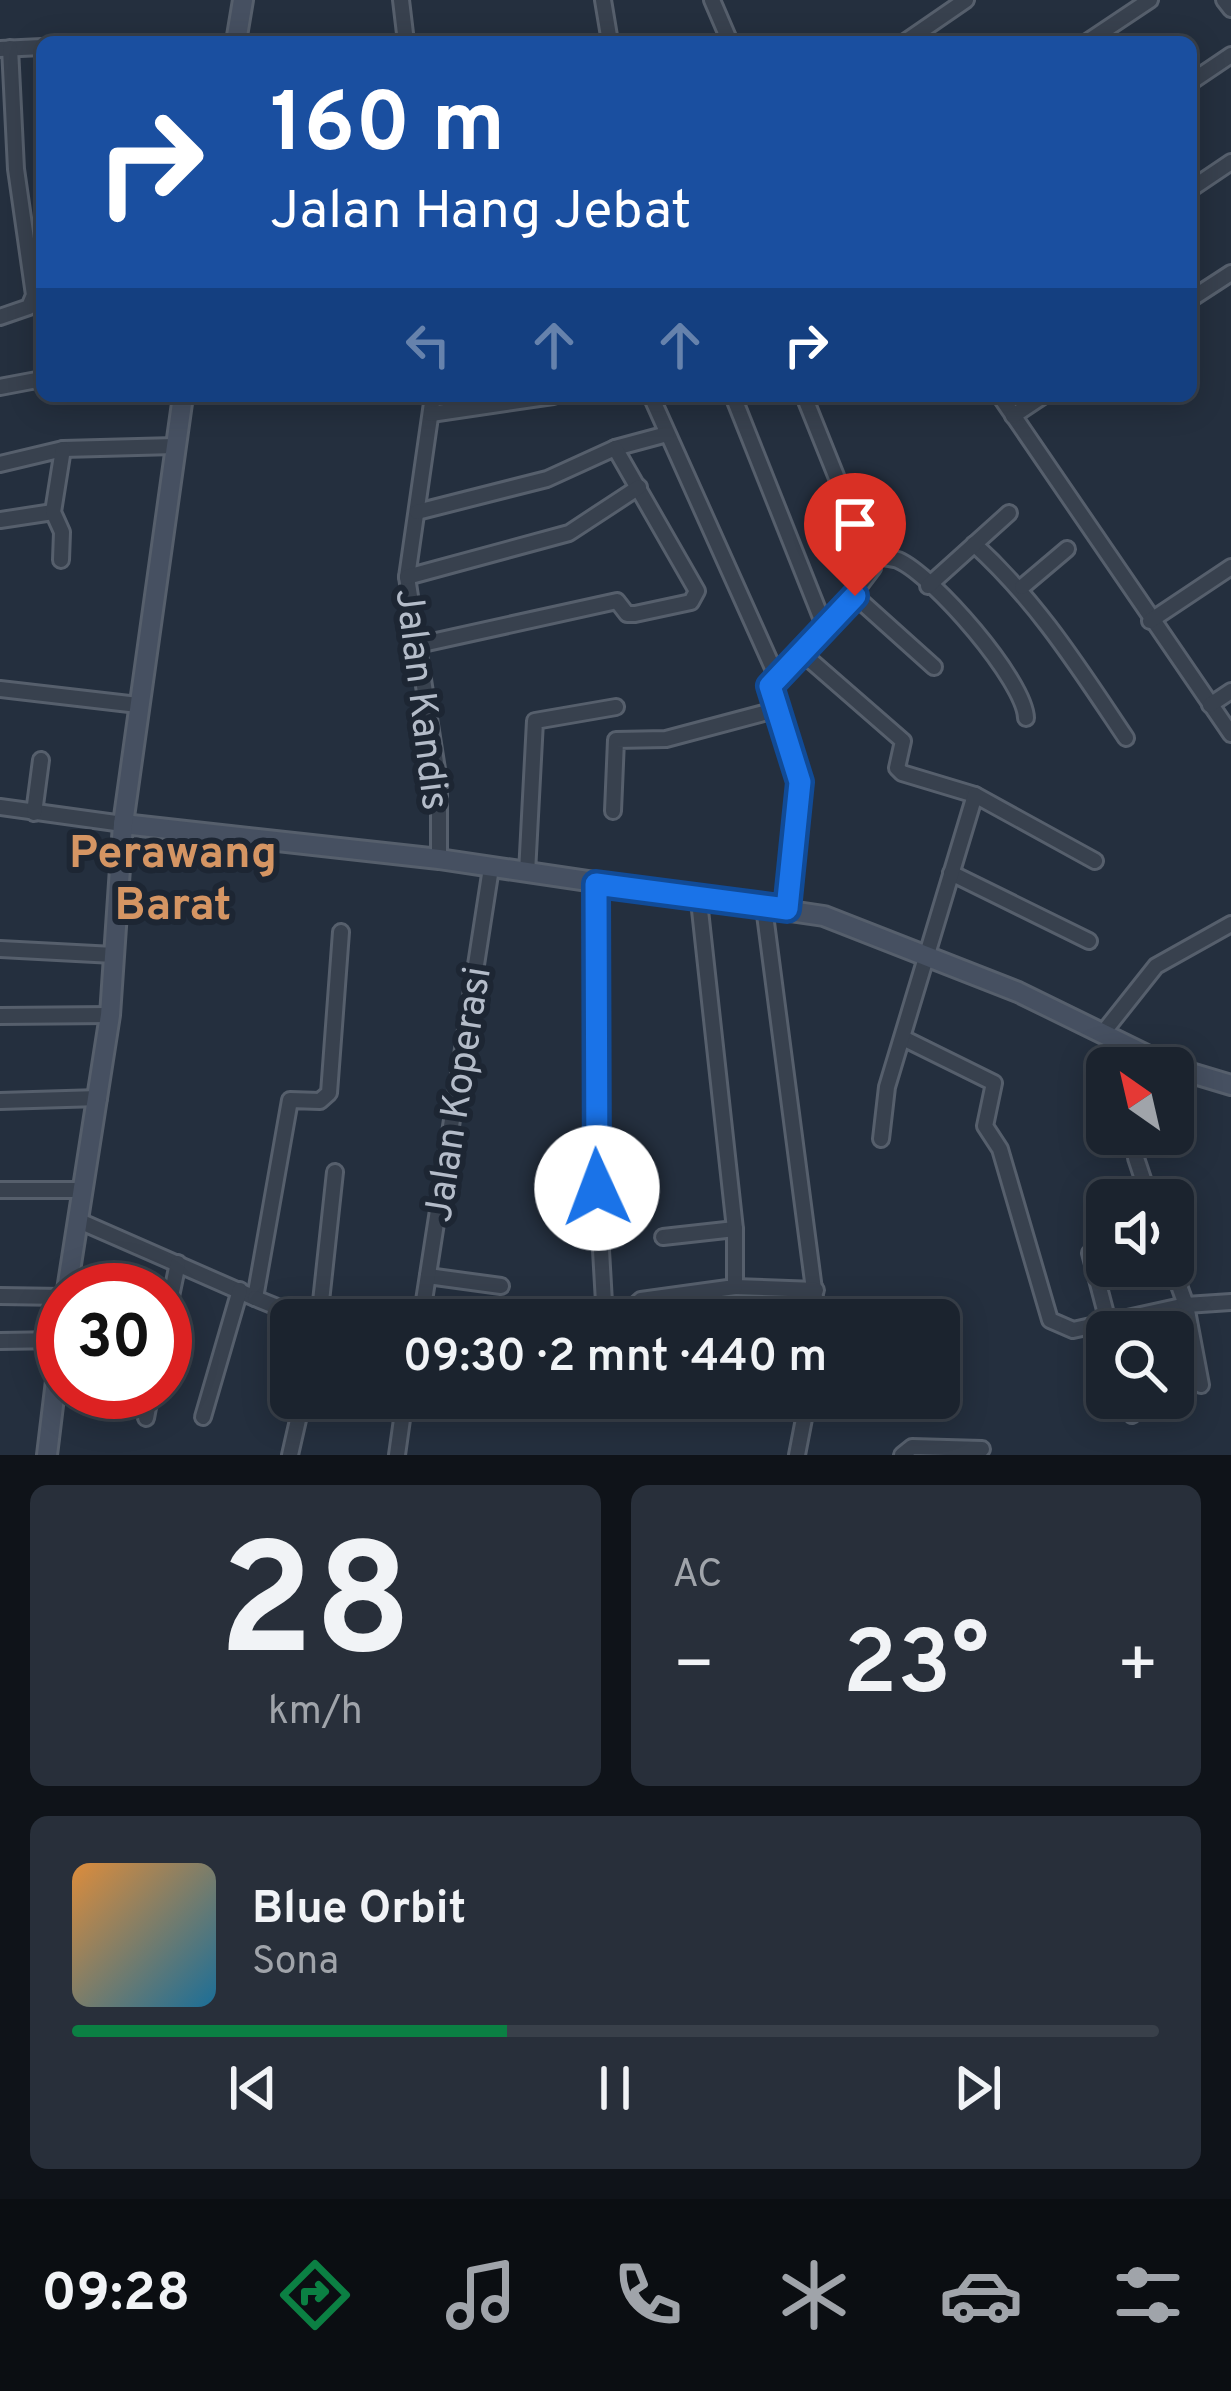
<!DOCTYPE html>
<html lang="id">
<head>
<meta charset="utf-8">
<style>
	body { margin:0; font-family:Overpass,sans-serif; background:#282f3a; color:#f1f3f6; height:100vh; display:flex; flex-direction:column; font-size:45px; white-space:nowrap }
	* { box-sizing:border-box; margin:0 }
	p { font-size:39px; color:#a0a4aa }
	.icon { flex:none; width:66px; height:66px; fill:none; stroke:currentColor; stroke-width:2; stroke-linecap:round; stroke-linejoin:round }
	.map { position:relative; height:1455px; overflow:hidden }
	.drawer { display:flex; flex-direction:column; gap:30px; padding:30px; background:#0f1319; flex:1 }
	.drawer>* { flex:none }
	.hud { position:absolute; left:36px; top:36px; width:1161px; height:366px; border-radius:18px; box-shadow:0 6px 30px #0003,0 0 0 3px #39404a; background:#1a4fa0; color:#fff; overflow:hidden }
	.needle { width:78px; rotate:326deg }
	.buttons { position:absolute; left:1086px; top:1047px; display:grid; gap:24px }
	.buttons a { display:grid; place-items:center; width:108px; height:108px; border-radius:18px; background:#1b232e; box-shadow:0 6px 30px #0003,0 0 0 3px #39404a; font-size:60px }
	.speed { position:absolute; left:36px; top:1263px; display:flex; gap:24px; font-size:60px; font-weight:700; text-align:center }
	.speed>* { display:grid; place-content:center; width:156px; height:156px; border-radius:50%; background:#1b232e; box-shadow:0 6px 30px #0003,0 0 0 3px #39404a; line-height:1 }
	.speed .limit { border:18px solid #d22; background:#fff; color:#111 }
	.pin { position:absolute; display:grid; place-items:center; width:102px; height:102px; color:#fff; margin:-123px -51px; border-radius:50% 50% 50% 0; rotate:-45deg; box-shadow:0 0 12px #0007 }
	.pin .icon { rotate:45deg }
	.me { position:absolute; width:132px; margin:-66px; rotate:358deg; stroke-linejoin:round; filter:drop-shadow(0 0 9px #0008) }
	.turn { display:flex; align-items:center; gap:42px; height:252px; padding:0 36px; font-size:54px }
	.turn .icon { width:156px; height:156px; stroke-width:2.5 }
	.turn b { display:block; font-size:84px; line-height:102px }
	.lanes { display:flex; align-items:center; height:114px; padding:0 36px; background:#0003; justify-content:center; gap:60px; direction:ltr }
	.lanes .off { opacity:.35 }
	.big { font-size:90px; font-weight:600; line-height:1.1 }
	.drawer .widget { flex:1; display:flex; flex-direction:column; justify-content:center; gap:18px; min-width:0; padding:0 42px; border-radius:18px; background:#282f3a }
	.drawer .dial { align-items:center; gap:0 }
	.dial b { font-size:156px; line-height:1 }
	.song { display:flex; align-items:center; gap:36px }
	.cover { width:144px; height:144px; border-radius:18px; background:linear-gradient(135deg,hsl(30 70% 55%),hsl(200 70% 35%)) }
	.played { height:12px; border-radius:6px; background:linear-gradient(90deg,#0b8043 40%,#39404a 40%) }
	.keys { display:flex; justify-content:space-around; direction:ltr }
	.heat { display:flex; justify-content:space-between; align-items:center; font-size:66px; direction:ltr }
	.drawer .tiles { flex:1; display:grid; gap:30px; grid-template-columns:1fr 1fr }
	.widget:last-child { grid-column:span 2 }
	.trip { position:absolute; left:270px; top:1299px; width:690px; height:120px; border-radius:18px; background:#1b232e; box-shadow:0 6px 30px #0003,0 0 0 3px #39404a; font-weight:600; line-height:120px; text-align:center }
	.tabs { display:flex; height:192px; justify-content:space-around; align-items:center; background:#0b0e12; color:#a0a4aa }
	.tabs .icon { width:84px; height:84px }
	.tabs .on { color:#0b8043 }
	.tabs b { font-size:54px; color:#f1f3f6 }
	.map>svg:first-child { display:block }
</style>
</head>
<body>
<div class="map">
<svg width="1231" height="1455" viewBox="0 0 1231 1455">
	<rect width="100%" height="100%" fill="#242f3e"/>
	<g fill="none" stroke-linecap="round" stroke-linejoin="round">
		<defs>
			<g id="street">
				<polyline points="401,0 406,42"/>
				<polyline points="603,0 610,42"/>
				<polyline points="712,0 730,42"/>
				<polyline points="1224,0 1231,9"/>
				<polyline points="905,42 966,0"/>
				<polyline points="1087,42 1150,0"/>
				<polyline points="0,49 42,47"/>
				<polyline points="1191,82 1231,55"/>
				<polyline points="1191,189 1231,162"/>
				<polyline points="1191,299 1231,273"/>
				<polyline points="0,317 29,307 34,295 16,169 10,48"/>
				<polyline points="0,387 42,379"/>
				<polyline points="433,396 407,577 439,782 439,859"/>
				<polyline points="651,396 777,677"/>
				<polyline points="733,396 826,630"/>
				<polyline points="1000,396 1231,734"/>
				<polyline points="431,414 553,396"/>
				<polyline points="1013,416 1043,396"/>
				<polyline points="615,448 667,434"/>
				<polyline points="0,464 63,449 175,446"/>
				<polyline points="417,512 547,479 615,448 697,591 691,602 635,614 627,614 617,601 418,645"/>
				<polyline points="0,520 53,512"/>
				<path d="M974 544C1037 601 1079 668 1126 738"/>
				<path d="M870 556C879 557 890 557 898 560 933 575 1025 681 1026 718"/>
				<polyline points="61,560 62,532 53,512 63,449"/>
				<polyline points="407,577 569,533 639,487"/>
				<polyline points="928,586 1009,513"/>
				<polyline points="1022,587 1067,549"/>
				<polyline points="855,596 934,667"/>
				<polyline points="1150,621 1231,567"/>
				<polyline points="802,653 903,741 897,768 902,773 975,795"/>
				<polyline points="0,689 138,705"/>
				<polyline points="1210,705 1231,691"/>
				<polyline points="0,807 123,824"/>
				<polyline points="613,811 616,740 666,739 775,710"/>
				<polyline points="34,813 41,760"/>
				<polyline points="527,873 535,721 616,707"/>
				<polyline points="951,873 1089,941"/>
				<polyline points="596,883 595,1145 605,1320"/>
				<polyline points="764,907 818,1320"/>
				<polyline points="787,909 800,782 770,686 826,630 873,568 804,396"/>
				<polyline points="0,949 114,955"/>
				<polyline points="0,1016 110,1015"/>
				<polyline points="1102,1034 1156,966 1231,924"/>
				<polyline points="903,1038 994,1083 985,1126 1000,1149 1050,1320 1073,1330 1186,1305 1201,1385"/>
				<polyline points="0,1101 99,1098"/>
				<polyline points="1142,1134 1136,1158 1150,1200"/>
				<polyline points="881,1139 887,1087 975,795 1095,861"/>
				<polyline points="0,1190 84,1190"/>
				<polyline points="77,1220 255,1298 290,1100 320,1101 329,1093 341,932"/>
				<polyline points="663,1237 735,1229"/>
				<polyline points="1090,1253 1110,1329"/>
				<polyline points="1172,1266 1186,1305 1231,1302"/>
				<polyline points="428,1276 501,1286"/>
				<polyline points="735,1287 816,1290"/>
				<polyline points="0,1296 63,1297"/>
				<polyline points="255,1298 309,1320"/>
				<polyline points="319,1320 335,1172"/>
				<polyline points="421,1320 491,868"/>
				<polyline points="619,1320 641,1300 735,1287 735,1229 699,901"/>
				<polyline points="165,1325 178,1263"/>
				<polyline points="0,1341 61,1340"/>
				<polyline points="1128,1398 1132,1415"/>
				<polyline points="203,1417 240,1290"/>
				<polyline points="146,1418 151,1392"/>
				<polyline points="290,1455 303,1398"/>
				<polyline points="397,1455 405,1398"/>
				<polyline points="797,1455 808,1398"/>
				<polyline points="902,1455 912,1447 982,1449"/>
			</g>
			<g id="secondary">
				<polyline points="236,42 243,0"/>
				<polyline points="123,824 439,859 824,916 1018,992 1171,1067 1231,1085"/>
				<polyline points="67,1290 110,1015 123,824 183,396"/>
				<polyline points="47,1455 63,1323"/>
			</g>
		</defs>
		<use href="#street" stroke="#565f6c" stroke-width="20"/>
		<use href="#secondary" stroke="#565f6c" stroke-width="24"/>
		<use href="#street" stroke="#38414e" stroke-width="14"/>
		<use href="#secondary" stroke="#465061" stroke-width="18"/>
	</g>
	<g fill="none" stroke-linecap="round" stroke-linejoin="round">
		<defs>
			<polyline id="route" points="597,1188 596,884 787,909 800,782 770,686 855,596"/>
		</defs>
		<use href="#route" stroke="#114b97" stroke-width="30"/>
		<use href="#route" stroke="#1a73e8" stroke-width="21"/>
	</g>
	<g text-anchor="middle" stroke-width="12" stroke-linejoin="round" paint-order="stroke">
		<g font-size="39" fill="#b4bcc9" stroke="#1d2633">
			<text transform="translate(424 699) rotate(83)" y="14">Jalan Kandis</text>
			<text transform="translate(456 1094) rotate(-81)" y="14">Jalan Koperasi</text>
		</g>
		<g font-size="45" font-weight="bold" fill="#d59563" stroke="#1d2633">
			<text x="173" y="867">Perawang<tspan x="173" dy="52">Barat</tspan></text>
		</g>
	</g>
</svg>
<div class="buttons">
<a><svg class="needle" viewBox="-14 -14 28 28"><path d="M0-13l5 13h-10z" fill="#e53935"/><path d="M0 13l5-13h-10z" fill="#a0a4aa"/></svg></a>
<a><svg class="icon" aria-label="sound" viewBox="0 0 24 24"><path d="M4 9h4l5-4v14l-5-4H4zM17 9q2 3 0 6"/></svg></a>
<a><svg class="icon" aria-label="search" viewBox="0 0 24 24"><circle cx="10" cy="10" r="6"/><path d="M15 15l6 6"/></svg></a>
</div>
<div class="speed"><div class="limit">30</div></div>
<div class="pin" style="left:855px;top:596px;background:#d93025"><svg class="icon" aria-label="arrive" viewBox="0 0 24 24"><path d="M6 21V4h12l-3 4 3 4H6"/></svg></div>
<svg class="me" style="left:597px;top:1188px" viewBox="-20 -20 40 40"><circle r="19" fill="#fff"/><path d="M0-13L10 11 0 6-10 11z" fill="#1a73e8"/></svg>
<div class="trip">09:30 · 2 mnt · 440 m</div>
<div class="hud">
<div class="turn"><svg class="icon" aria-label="right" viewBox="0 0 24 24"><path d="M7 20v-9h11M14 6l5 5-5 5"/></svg><div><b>160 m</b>Jalan Hang Jebat</div></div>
<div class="lanes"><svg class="icon off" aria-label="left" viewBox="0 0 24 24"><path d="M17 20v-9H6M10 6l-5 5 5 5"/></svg><svg class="icon off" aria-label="ahead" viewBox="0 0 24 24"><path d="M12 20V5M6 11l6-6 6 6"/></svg><svg class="icon off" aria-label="ahead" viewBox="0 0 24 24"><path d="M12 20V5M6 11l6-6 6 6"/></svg><svg class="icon" aria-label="right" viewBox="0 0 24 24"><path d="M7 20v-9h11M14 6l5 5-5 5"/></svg></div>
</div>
</div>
<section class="drawer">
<div class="tiles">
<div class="widget dial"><b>28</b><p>km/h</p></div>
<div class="widget"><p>AC</p>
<div class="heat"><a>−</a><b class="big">23°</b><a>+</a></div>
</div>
<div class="widget">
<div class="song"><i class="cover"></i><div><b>Blue Orbit</b><p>Sona</p></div></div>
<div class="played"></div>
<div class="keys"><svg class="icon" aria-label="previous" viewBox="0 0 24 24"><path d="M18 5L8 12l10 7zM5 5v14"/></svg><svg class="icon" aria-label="pause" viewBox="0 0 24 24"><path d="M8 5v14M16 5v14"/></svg><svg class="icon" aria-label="next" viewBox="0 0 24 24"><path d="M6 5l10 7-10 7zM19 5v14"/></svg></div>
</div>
</div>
</section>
<nav class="tabs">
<b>09:28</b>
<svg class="icon on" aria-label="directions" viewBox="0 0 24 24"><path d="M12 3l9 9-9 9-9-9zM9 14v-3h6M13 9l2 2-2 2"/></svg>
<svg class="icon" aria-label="music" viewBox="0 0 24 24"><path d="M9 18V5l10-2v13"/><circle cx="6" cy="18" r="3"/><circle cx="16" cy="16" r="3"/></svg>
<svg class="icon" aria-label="phone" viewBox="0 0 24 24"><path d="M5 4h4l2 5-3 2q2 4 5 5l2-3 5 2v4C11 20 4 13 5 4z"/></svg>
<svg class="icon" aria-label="climate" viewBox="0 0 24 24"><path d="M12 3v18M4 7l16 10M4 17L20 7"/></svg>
<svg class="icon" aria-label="car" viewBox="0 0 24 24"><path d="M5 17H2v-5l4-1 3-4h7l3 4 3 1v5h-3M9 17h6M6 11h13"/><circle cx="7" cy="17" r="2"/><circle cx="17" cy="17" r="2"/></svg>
<svg class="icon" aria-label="filters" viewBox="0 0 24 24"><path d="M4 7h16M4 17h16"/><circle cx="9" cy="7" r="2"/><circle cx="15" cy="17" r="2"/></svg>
</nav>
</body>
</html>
